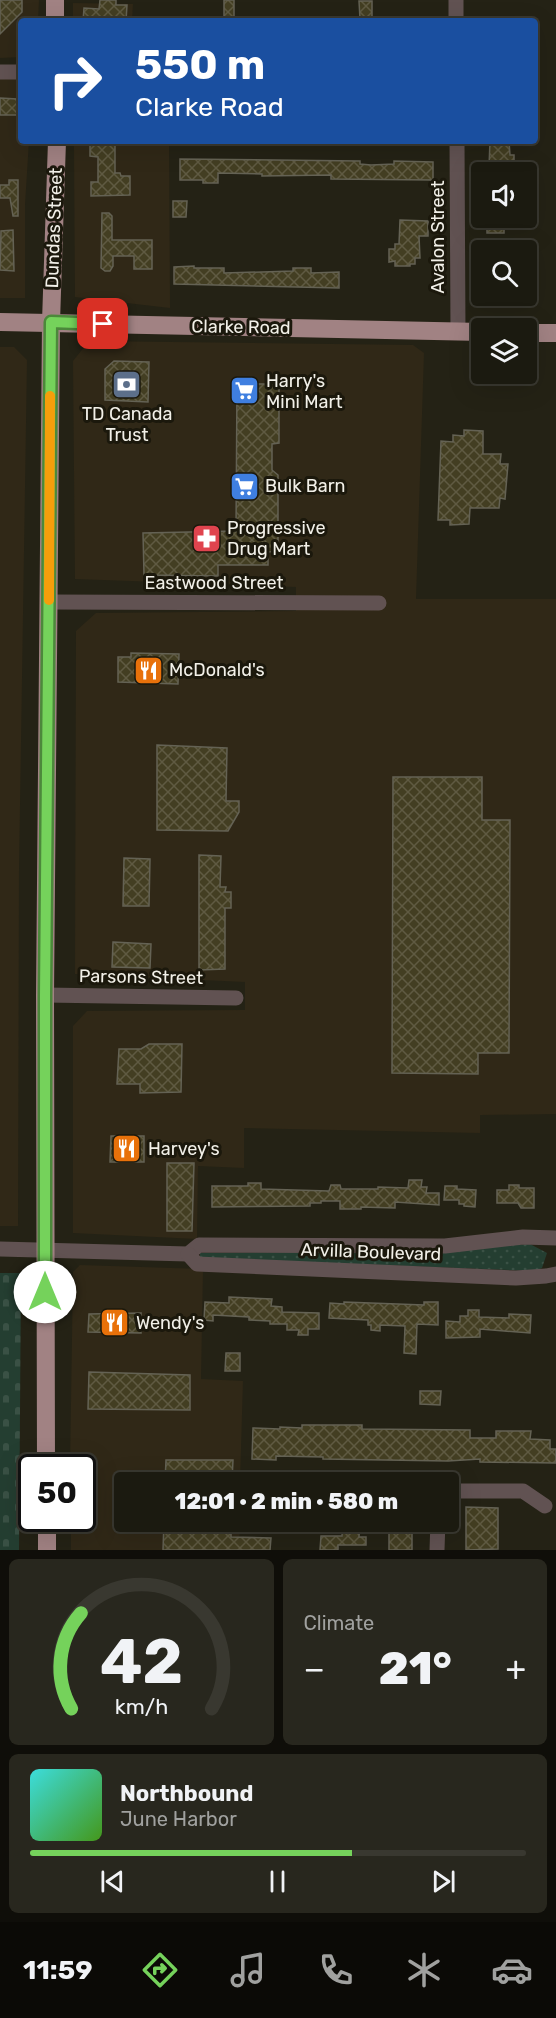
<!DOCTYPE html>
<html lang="en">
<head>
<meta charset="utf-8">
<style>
	body { margin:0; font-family:Rubik,sans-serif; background:#28271e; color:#f1f3f6; height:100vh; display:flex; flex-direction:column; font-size:22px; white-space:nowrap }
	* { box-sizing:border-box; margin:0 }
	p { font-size:20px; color:#a0a19f }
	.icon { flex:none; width:33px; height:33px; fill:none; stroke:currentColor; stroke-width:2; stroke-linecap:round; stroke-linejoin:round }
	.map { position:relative; height:1550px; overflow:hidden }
	.sheet { display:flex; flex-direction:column; gap:9px; padding:9px; background:#0f0e09; flex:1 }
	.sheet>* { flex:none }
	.banner { position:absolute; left:18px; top:18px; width:520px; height:126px; border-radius:6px; box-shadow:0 6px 24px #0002,0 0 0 2px #393830; background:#1a4fa0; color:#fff; overflow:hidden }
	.buttons { position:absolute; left:471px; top:162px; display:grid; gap:12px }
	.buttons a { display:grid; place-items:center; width:66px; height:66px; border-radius:6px; background:#1b1a10; box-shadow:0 6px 24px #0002,0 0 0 2px #393830; font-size:30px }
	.speed { position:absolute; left:18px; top:1454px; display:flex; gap:12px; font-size:30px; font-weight:700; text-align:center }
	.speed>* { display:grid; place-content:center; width:78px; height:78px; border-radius:50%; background:#1b1a10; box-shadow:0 6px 24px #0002,0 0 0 2px #393830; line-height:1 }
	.speed .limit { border:3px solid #111; border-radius:9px; background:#fff; color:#111 }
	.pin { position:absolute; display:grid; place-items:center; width:51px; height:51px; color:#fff; margin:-26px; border-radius:12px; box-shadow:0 3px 9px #0006 }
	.me { position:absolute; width:66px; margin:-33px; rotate:0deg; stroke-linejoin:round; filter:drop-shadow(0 0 4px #0008) }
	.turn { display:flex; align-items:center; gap:21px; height:126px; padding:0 18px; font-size:27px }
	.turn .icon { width:78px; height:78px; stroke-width:2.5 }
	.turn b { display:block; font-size:42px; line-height:51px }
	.big { font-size:45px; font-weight:800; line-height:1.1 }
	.sheet .card { flex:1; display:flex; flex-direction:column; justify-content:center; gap:9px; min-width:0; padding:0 21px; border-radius:9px; background:#28271e }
	.sheet .dial { align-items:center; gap:0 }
	.dial svg { height:156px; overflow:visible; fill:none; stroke:#393830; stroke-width:7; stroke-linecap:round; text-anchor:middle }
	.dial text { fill:#f1f3f6; stroke:none }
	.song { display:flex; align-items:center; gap:18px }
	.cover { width:72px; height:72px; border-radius:9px; background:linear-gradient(135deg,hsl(180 70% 55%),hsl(100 70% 35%)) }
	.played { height:6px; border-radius:3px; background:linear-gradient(90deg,#75d25b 65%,#393830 65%) }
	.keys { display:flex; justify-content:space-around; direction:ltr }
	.heat { display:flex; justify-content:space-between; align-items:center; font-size:33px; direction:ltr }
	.sheet .tiles { flex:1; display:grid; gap:9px; grid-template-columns:1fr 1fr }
	.card:last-child { grid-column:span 2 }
	.trip { position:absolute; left:114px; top:1472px; width:345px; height:60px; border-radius:6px; background:#1b1a10; box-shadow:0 6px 24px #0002,0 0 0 2px #393830; font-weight:800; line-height:60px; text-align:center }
	.tabs { display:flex; height:96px; justify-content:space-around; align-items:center; background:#0b0a06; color:#a0a19f }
	.tabs .icon { width:42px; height:42px }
	.tabs .active { color:#75d25b }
	.tabs b { font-size:27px; color:#f1f3f6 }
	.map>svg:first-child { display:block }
</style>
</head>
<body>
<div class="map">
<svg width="556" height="1550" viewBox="0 0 556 1550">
	<defs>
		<pattern id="grass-dots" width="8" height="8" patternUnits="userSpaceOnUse" patternTransform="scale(1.5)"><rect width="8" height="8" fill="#243e31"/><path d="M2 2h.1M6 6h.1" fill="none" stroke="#3a5145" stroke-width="1.8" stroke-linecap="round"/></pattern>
		<pattern id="cemetery-stones" width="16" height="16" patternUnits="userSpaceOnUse" patternTransform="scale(1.5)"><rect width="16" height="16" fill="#243e31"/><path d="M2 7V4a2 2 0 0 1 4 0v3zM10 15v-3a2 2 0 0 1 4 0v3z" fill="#3a5145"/></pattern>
		<pattern id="building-cross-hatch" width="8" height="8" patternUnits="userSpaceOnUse" patternTransform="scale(1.5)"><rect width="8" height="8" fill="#433e22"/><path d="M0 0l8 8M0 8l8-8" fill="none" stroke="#5f5a42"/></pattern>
	</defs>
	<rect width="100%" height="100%" fill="#242215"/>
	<g fill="#302817">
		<polygon points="0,0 39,0 38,21 21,21 21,57 0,58"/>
		<polygon points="73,3 133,4 132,21 73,21"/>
		<polygon points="0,77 21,77 21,141 29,141 25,205 25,298 0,298"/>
		<polygon points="79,141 169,141 170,308 75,297 74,146"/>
		<polygon points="89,341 413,345 424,353 416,599 556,599 556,1114 480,1115 480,1133 244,1128 244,1168 198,1166 197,1239 73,1233 73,1026 87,1011 245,1010 245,982 75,974 76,631 96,613 296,611 296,587 75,579 73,361"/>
		<polygon points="0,347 14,347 27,360 19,870 18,1226 0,1226"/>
		<polygon points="80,1265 203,1269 201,1379 243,1381 240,1482 124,1482 124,1521 240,1521 239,1550 71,1550 71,1518 82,1518 82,1467 70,1467 73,1272"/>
	</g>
	<polygon fill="url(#grass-dots)" points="530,1244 547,1253 542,1268 535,1271 200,1258 200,1253 423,1251"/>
	<polygon fill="url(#cemetery-stones)" points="0,1273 21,1273 19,1550 0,1550"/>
	<g fill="url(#building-cross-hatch)" stroke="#646254" stroke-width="1.5">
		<polygon points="0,0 22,0 22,12 0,34"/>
		<polygon points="100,0 116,0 116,5 127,5 126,21 83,21 84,8 99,9"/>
		<rect x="224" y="0" width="10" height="21"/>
		<polygon points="359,1 372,1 372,19 360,19"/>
		<polygon points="0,98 17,99 17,115 0,115"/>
		<polygon points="490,141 509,141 510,155 514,155 514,165 510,165 510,167 489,167"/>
		<polygon points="90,144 115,145 115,173 120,173 121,176 130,176 130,195 91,196 91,182 98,182 98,157 90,156"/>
		<polygon points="180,159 360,161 360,164 371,165 394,164 394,161 433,162 433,180 331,179 331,175 262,176 262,174 218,173 218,183 203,183 203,180 180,180"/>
		<polygon points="9,180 18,180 18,216 13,216 10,198 0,198 0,185 9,185"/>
		<polygon points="173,201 187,201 186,217 173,217"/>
		<polygon points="102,213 109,213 112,216 112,240 152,240 152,269 134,269 134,256 113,256 113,266 110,271 105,271 101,268"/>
		<rect x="487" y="219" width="17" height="14"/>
		<polygon points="400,220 428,221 428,236 419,236 420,258 415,258 415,264 410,264 410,266 395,266 395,261 389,262 389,249 395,249 395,244 399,244"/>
		<polygon points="13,230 14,271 0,270 1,231"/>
		<polygon points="194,266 194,268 224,268 224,273 293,271 293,268 311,268 311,273 339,272 339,288 174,284 174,267"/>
		<polygon points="114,361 149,362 148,402 105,400 105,369"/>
		<polygon points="253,381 253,384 279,384 279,443 272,444 272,470 278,475 278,551 268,552 268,565 218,565 218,576 144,575 143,533 236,531 237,382"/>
		<polygon points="464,430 483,431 483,454 501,454 500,464 508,464 505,499 500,498 499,508 470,508 469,524 450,525 450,520 438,520 441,441 453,442 453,435 464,436"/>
		<polygon points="131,653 179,654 178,684 118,682 118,657 131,657"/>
		<polygon points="157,745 227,748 226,801 239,801 239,812 228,831 157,830"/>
		<polygon points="393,777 482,777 482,820 510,820 509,1053 478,1053 478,1074 392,1073"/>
		<polygon points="199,855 221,856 220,887 226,887 225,892 231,892 231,908 225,908 225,969 199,970"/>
		<polygon points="124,858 150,859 149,906 123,906"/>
		<polygon points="113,942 151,944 150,968 112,967"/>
		<polygon points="149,1044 182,1044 181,1092 140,1093 140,1084 117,1084 119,1049 141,1049"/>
		<polygon points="111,1136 144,1136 144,1162 110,1162"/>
		<polygon points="167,1163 194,1163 192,1231 167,1231"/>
		<polygon points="409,1180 422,1180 421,1187 427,1187 426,1193 439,1193 439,1205 395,1202 395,1208 361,1207 361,1209 340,1209 340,1201 321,1201 321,1203 310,1203 310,1206 212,1207 212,1186 248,1186 248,1183 261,1183 261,1189 329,1191 331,1185 340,1185 341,1189 378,1189 378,1187 408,1188"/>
		<polygon points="509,1185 519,1185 519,1188 534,1188 534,1208 521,1208 518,1203 497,1203 497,1190 509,1190"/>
		<polygon points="445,1186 457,1186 457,1189 476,1190 475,1207 464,1206 464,1204 459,1204 459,1200 444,1200"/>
		<polygon points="229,1297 272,1299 271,1306 282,1307 282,1312 319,1313 319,1329 308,1329 308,1335 298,1335 299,1330 287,1330 287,1324 270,1324 270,1321 249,1320 249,1317 213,1315 213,1321 204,1320 205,1302 229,1303"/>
		<polygon points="344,1302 424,1305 424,1302 438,1302 438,1325 417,1324 416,1354 404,1353 405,1326 380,1325 380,1331 371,1330 371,1325 368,1325 368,1320 329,1318 330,1303 344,1304"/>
		<polygon points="468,1310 479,1310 479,1317 509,1318 509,1314 531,1315 530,1333 480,1329 480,1337 446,1338 446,1321 460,1322 460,1316 468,1316"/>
		<polygon points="141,1313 141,1333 88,1332 89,1314"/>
		<polygon points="226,1353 240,1353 240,1371 225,1371"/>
		<polygon points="89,1372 190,1375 190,1410 88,1409"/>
		<polygon points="420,1391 441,1391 440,1405 420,1404"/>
		<polygon points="302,1425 362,1425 362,1429 470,1430 470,1438 496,1438 496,1431 531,1431 530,1439 550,1440 550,1449 556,1449 556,1463 480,1462 480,1459 448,1461 323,1459 323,1457 276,1456 276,1460 252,1459 253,1428 280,1429 280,1427 302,1428"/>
		<polygon points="166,1460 233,1460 232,1482 165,1482"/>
		<polygon points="466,1507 498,1508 498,1549 466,1550"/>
		<polygon points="164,1521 231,1521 231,1537 271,1538 270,1550 163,1550"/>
		<polygon points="343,1521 360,1521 359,1537 366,1537 366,1545 338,1545 338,1550 320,1550 321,1536 342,1536"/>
		<polygon points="389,1521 409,1521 409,1530 412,1530 412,1550 389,1550"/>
	</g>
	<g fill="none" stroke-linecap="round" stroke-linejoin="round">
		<g stroke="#615252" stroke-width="15">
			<polyline points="456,0 456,21"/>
			<polyline points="0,72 21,72"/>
			<polyline points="457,141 458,332"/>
			<polyline points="49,602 379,603"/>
			<polyline points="45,995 236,998"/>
			<polyline points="0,1249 188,1254 199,1245 445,1246 523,1237 556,1238"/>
			<polyline points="188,1254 197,1264 516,1278 546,1276 556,1274"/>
			<polyline points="448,1491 523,1491 545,1506"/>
			<polyline points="437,1550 438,1521"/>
		</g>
		<g stroke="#a18283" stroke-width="18">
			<polyline points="55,0 55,21"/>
			<polyline points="0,322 482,332"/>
			<polyline points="526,333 556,333"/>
			<polyline points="46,1467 45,995 51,322 57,141"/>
			<polyline points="47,1518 47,1550"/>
		</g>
	</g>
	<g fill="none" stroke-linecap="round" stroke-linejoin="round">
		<defs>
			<polyline id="route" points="45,1292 45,995 51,322 103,324"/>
		</defs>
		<use href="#route" stroke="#4c883b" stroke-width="15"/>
		<use href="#route" stroke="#75d25b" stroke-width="10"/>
		<polyline stroke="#f59e0b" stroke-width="10" points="49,600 50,396"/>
	</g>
	<defs>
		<symbol id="bank-square" viewBox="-11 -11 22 22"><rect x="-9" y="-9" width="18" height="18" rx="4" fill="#5c6f8a" stroke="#1b180c"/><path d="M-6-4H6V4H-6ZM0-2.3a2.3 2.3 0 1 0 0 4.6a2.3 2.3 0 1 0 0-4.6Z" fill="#fff"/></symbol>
		<symbol id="supermarket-square" viewBox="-11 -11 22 22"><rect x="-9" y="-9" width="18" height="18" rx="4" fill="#3f7fe0" stroke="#1b180c"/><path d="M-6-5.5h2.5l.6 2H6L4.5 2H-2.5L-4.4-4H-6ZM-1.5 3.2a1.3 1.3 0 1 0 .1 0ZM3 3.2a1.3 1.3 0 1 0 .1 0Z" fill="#fff"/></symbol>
		<symbol id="pharmacy-square" viewBox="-11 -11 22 22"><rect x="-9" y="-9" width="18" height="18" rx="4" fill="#e0444e" stroke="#1b180c"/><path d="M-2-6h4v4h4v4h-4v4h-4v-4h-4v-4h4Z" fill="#fff"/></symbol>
		<symbol id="restaurant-square" viewBox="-11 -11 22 22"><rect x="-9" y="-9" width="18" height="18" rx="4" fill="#e8710a" stroke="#1b180c"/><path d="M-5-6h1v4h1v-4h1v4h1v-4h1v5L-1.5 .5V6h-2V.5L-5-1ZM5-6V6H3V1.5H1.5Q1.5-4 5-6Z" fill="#fff"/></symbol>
	</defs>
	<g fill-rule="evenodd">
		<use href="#bank-square" x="110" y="368" width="33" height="33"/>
		<use href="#supermarket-square" x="228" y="374" width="33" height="33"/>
		<use href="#supermarket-square" x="228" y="470" width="33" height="33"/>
		<use href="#pharmacy-square" x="190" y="522" width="33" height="33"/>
		<use href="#restaurant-square" x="132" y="654" width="33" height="33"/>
		<use href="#restaurant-square" x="110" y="1132" width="33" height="33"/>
		<use href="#restaurant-square" x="98" y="1306" width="33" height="33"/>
	</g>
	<g text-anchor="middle" stroke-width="6" stroke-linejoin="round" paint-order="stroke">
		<g font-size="18" fill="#f2f0e8" stroke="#1b180c">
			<text transform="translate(54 228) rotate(-88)" y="6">Dundas Street</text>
			<text transform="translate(438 237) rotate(-90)" y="6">Avalon Street</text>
			<text transform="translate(241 327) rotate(1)" y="6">Clarke Road</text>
			<text x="214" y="589">Eastwood Street</text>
			<text transform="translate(141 977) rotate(1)" y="6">Parsons Street</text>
			<text transform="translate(371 1252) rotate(2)" y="6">Arvilla Boulevard</text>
		</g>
		<g font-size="18" fill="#f2f0e8" stroke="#1b180c" text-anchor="start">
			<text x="266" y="387">Harry's<tspan x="266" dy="21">Mini Mart</tspan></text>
			<text x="127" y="420" text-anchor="middle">TD Canada<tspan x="127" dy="21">Trust</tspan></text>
			<text x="265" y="492">Bulk Barn</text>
			<text x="227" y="534">Progressive<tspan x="227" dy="21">Drug Mart</tspan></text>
			<text x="169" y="676">McDonald's</text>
			<text x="148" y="1155">Harvey's</text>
			<text x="136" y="1329">Wendy's</text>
		</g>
	</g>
</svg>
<div class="buttons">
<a><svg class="icon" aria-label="sound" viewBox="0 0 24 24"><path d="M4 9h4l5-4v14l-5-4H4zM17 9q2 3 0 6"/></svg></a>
<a><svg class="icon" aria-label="search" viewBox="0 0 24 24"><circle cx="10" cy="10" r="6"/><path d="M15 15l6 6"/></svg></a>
<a><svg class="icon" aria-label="layers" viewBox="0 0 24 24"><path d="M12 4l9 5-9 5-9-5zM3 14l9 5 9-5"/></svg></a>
</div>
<div class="speed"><div class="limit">50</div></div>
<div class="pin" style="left:103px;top:324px;background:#d93025"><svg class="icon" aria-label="arrive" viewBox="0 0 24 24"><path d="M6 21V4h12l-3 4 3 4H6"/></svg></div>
<svg class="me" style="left:45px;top:1292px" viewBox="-20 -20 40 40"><circle r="19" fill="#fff"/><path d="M0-13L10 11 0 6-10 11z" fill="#75d25b"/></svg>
<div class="trip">12:01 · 2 min · 580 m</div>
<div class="banner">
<div class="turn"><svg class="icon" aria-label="right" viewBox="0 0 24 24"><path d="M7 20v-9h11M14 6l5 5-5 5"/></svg><div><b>550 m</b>Clarke Road</div></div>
</div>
</div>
<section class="sheet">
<div class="tiles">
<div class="card dial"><svg viewBox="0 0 100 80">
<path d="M14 69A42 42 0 1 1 86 69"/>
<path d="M14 69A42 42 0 0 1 19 20" stroke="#75d25b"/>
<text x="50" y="56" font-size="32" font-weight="700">42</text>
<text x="50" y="72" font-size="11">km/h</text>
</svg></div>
<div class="card"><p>Climate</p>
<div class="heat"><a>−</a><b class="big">21°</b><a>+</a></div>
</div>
<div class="card">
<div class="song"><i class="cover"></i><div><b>Northbound</b><p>June Harbor</p></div></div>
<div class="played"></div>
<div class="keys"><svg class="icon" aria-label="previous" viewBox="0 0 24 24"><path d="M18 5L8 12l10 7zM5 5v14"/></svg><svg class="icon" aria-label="pause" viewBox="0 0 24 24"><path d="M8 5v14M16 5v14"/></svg><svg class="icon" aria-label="next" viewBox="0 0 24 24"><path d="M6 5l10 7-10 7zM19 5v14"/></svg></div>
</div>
</div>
</section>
<nav class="tabs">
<b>11:59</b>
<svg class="icon active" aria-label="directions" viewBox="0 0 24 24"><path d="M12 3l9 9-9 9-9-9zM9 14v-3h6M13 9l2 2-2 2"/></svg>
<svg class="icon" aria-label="music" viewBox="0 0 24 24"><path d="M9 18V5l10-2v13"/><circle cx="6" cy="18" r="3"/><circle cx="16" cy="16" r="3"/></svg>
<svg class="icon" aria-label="phone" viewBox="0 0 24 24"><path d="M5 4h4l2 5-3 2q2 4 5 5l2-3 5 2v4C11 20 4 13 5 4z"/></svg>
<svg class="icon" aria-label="climate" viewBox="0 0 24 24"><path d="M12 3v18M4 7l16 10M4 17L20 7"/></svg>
<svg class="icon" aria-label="car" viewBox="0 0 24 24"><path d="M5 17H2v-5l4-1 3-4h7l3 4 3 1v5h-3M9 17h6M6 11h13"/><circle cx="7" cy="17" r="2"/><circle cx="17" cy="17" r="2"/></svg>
</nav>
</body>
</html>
